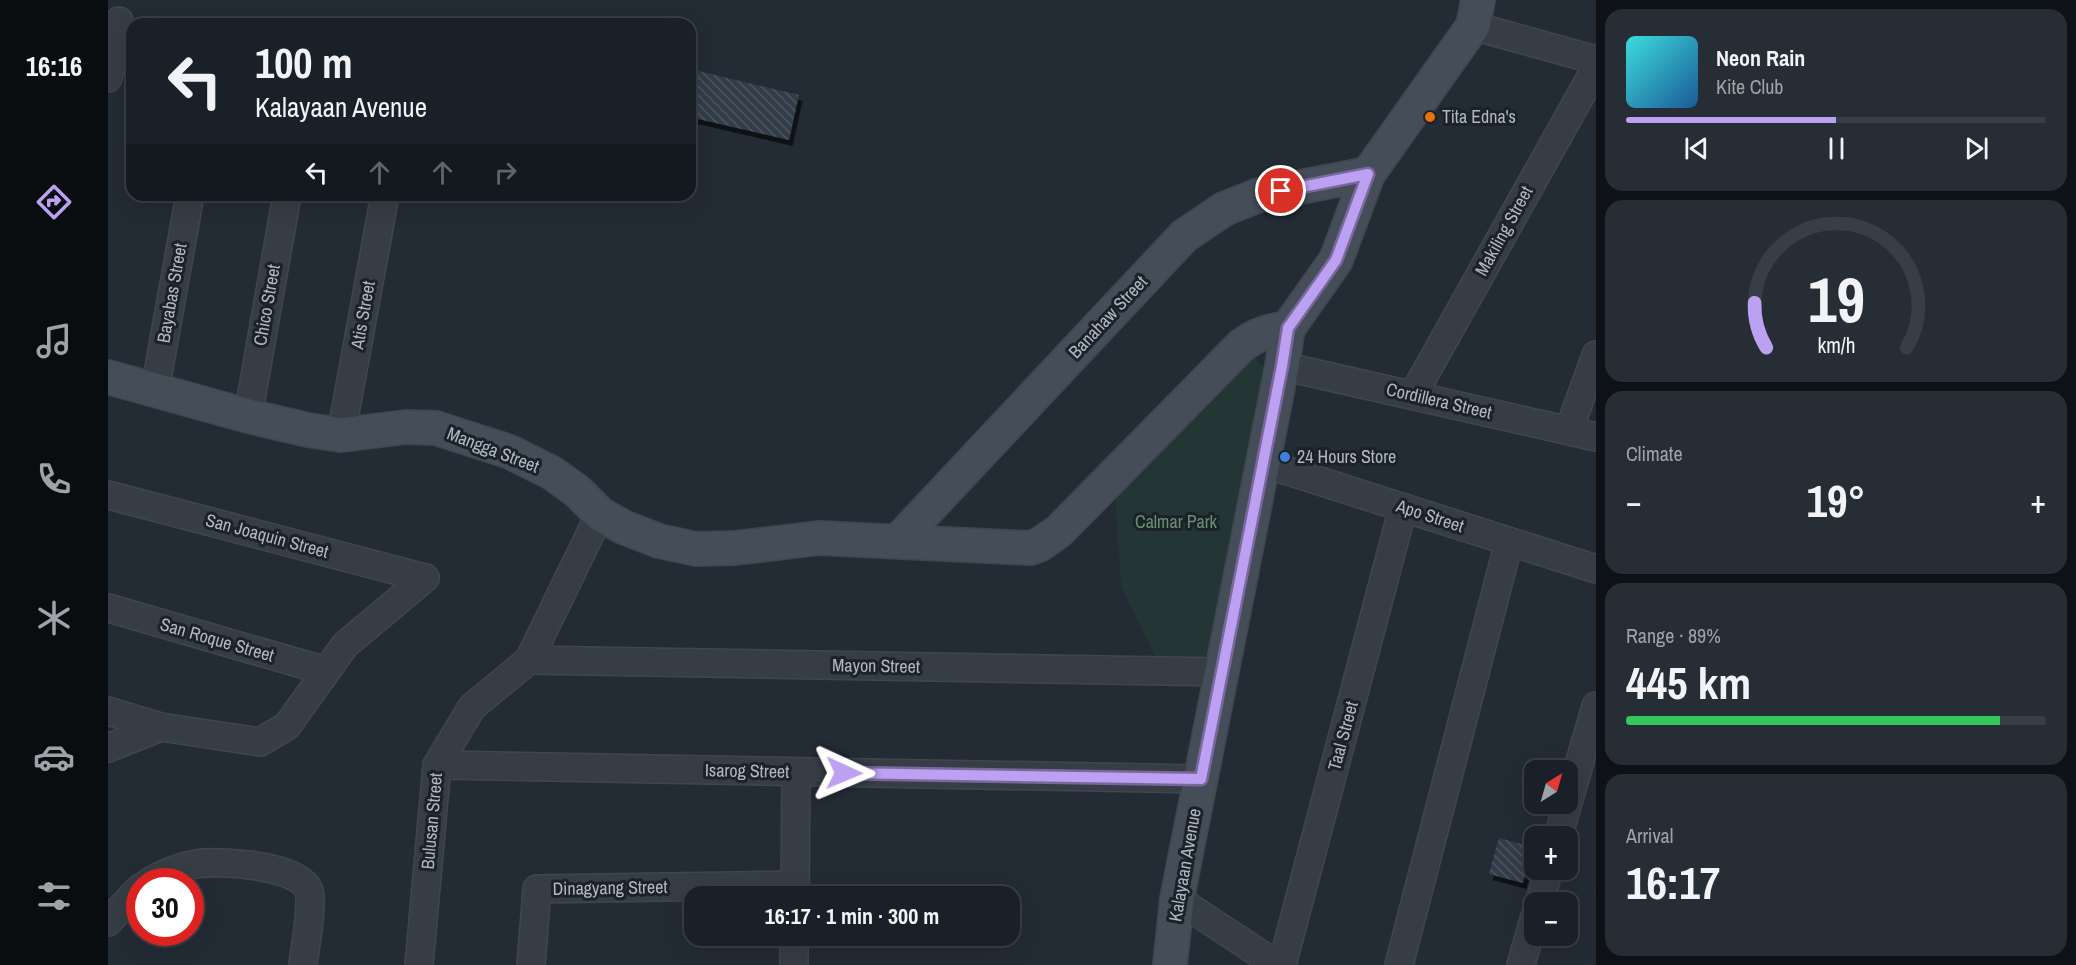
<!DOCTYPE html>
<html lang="en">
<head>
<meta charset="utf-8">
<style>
	body { margin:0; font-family:"Archivo Narrow",sans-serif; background:#272d34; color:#f1f3f6; height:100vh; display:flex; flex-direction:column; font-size:22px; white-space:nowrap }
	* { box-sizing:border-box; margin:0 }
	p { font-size:20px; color:#9fa3a8 }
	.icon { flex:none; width:33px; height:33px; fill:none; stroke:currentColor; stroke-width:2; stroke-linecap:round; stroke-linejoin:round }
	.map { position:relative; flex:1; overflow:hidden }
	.drawer { display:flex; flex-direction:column; gap:9px; padding:9px; background:#0e1216; width:480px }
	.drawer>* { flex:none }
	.top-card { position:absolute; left:18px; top:18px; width:570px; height:183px; border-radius:18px; box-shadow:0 6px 24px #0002,0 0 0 2px #383e45; background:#1a2028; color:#f1f3f6; overflow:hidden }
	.needle { width:39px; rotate:37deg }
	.buttons { position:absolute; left:1416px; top:760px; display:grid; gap:12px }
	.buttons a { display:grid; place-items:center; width:54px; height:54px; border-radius:12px; background:#1a2028; box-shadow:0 6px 24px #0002,0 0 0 2px #383e45; font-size:30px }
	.speed { position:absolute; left:18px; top:868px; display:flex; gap:12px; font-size:30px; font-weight:700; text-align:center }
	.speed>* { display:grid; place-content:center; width:78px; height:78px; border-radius:50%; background:#1a2028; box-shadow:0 6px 24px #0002,0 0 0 2px #383e45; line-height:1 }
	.speed .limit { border:9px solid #d22; background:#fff; color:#111 }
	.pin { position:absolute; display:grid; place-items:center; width:51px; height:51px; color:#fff; margin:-26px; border:3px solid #fff; border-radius:50%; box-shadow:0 2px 6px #0007 }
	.me { position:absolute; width:66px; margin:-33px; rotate:91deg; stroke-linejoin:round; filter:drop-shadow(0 0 4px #0008) }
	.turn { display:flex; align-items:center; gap:21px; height:126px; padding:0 30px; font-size:27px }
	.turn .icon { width:78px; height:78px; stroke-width:2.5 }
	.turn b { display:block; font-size:42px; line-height:51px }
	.lanes { display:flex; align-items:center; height:57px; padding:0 30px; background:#0003; justify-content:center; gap:30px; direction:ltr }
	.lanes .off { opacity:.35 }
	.big { font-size:45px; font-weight:800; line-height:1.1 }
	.drawer .widget { flex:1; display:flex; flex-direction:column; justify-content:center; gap:9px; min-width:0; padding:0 21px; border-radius:18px; background:#272d34 }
	.drawer .dial { align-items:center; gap:0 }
	.dial svg { height:156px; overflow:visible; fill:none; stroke:#383e45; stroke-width:7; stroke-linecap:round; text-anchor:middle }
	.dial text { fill:#f1f3f6; stroke:none }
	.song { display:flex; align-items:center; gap:18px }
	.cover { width:72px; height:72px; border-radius:9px; background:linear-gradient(135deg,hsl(180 70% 55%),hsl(210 70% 35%)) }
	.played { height:6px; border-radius:3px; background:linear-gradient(90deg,#bca0f2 50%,#383e45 50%) }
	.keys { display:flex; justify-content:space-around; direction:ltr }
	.heat { display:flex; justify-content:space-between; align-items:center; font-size:33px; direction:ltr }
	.charge { height:9px; border-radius:4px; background:linear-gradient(90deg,#34c759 89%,#383e45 0) }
	.trip { position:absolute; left:576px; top:886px; width:336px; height:60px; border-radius:18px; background:#1a2028; box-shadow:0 6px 24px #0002,0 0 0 2px #383e45; font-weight:800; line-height:60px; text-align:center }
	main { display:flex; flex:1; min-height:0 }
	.menu { display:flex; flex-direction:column; width:108px; justify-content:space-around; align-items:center; background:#0a0d10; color:#9fa3a8 }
	.menu .icon { width:42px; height:42px }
	.menu .on { color:#bca0f2 }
	.menu b { font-size:27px; color:#f1f3f6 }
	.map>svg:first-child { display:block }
</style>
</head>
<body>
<main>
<nav class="menu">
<b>16:16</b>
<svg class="icon on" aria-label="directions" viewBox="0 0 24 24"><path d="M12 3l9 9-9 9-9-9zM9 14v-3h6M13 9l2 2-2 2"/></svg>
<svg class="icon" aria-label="music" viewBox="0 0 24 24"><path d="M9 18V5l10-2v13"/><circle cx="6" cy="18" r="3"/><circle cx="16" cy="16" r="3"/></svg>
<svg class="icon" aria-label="phone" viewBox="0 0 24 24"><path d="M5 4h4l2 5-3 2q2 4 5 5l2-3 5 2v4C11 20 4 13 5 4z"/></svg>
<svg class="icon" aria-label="climate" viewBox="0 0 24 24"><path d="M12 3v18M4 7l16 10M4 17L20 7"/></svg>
<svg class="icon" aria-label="car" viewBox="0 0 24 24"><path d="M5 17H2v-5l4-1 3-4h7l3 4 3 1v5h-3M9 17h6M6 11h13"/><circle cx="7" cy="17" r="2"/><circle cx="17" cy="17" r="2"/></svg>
<svg class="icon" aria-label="filters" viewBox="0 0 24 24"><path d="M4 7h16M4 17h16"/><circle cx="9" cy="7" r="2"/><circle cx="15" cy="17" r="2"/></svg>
</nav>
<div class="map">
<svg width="1488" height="965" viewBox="0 0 1488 965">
	<defs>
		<pattern id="building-back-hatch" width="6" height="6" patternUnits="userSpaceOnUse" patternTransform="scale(1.5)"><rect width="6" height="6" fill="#323d48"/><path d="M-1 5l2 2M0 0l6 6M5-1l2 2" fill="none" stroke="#4d5761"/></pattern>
		<filter id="shadow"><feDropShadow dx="3.5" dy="6" stdDeviation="0" flood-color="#0009"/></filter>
	</defs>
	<rect width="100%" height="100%" fill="#232b35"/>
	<polygon fill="#243536" points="1147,357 1158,372 1102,659 1048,659 1013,586 1007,497"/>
	<g fill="url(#building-back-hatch)" filter="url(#shadow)">
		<polygon points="582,69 691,95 681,140 582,117"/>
		<polygon points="1391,838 1424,847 1415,883 1381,874"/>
	</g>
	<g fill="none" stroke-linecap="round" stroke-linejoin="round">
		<defs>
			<g id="street">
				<polyline points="1365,26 1488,60"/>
				<polyline points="0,78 11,21"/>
				<polyline points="1174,366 1488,437"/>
				<polyline points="47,390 82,195"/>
				<polyline points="1305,395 1488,68"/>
				<polyline points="140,416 179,195"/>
				<polyline points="1461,430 1488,355"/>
				<polyline points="233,435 277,195"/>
				<polyline points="1155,463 1488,569"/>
				<polyline points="0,495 317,578"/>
				<polyline points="0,608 218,671"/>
				<polyline points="421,660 1114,672"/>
				<polyline points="0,711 53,727"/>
				<polyline points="0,748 53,727 152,742 179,726 237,645 317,578"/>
				<polyline points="329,765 1093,779"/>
				<polyline points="1450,837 1488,706"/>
				<path d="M41 882C56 873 71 867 88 864 111 860 193 865 201 891 205 906 197 947 195 965"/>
				<polyline points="687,897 688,772"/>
				<polyline points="1069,899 1169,965"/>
				<polyline points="1431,903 1441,870"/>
				<polyline points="0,922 32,888"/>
				<polyline points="311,965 329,765 364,707 421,660 492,514"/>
				<polyline points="423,965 429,889 687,885"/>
				<polyline points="686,965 686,936"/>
				<polyline points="1174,965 1295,508"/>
				<polyline points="1291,965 1401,542"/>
				<polyline points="1413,965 1426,919"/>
			</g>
			<g id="secondary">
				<path d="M0 377 140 416 200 430 233 435 298 427 328 428 402 452 444 473 469 491 492 514 515 527 551 541 588 549 627 548 711 538 922 548 931 545 951 531 1133 346C1148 334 1161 331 1180 328"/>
				<polyline points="790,541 1076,236 1116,209 1151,195 1260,174"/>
				<polyline points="1062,965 1069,899 1174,366 1180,328 1228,260 1260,174 1365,26 1370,0"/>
			</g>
		</defs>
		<use href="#street" stroke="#3f464f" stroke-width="30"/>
		<use href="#secondary" stroke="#3f464f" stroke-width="36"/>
		<use href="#street" stroke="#363d45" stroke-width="27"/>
		<use href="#secondary" stroke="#444d58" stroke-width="33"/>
	</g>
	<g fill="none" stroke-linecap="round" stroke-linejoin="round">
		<defs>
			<polyline id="route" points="736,773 1093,779 1174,366 1180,328 1228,260 1260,174 1173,191"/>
		</defs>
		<use href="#route" stroke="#7a689d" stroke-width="15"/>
		<use href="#route" stroke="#bca0f2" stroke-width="10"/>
	</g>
	<circle fill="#e8710a" stroke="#1b222a" stroke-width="2" cx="1322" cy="117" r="6"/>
	<circle fill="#3f7fe0" stroke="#1b222a" stroke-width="2" cx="1177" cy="457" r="6"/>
	<g text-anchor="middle" stroke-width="6" stroke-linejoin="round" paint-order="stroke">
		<g font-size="18" fill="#b0b8c2" stroke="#1b222a" text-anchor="start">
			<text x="1334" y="123">Tita Edna's</text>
			<text x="1189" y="463">24 Hours Store</text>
		</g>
		<g font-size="18" fill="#b0b8c2" stroke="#1b222a">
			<text transform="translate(1396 231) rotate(-61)" y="6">Makiling Street</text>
			<text transform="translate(64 293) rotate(-80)" y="6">Bayabas Street</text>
			<text transform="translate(159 305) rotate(-80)" y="6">Chico Street</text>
			<text transform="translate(255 315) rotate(-80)" y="6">Atis Street</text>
			<text transform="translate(1000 317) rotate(-47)" y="6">Banahaw Street</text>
			<text transform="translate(1331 401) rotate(13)" y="6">Cordillera Street</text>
			<text transform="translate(385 450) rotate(21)" y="6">Mangga Street</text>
			<text transform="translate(1322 516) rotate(18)" y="6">Apo Street</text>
			<text transform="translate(159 536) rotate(15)" y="6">San Joaquin Street</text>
			<text transform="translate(109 640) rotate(16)" y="6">San Roque Street</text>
			<text transform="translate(768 666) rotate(1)" y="6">Mayon Street</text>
			<text transform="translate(1235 736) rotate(-75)" y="6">Taal Street</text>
			<text transform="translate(639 771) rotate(1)" y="6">Isarog Street</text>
			<text transform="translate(324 821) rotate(-85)" y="6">Bulusan Street</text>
			<text transform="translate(1077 865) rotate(-80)" y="6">Kalayaan Avenue</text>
			<text transform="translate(502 888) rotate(-1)" y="6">Dinagyang Street</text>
		</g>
		<g font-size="18" fill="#6b8f71" stroke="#1b222a">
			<text x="1068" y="528">Calmar Park</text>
		</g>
	</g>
</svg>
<div class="buttons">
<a><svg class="needle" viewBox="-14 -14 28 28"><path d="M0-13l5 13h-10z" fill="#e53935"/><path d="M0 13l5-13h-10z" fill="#9fa3a8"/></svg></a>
<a>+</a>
<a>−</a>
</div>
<div class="speed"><div class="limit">30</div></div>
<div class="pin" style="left:1173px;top:191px;background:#d93025"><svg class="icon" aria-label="arrive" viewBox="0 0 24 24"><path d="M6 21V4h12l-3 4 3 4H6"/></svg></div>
<svg class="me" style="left:736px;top:773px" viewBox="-20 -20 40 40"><path d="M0-17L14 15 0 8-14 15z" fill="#bca0f2" stroke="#fff" stroke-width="4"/></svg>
<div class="trip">16:17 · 1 min · 300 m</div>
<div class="top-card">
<div class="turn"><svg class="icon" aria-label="left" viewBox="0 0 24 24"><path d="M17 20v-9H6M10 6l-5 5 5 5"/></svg><div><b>100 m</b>Kalayaan Avenue</div></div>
<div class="lanes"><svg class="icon" aria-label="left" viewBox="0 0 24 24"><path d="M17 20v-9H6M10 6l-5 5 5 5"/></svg><svg class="icon off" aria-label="ahead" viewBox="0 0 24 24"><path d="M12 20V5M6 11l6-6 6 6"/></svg><svg class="icon off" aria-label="ahead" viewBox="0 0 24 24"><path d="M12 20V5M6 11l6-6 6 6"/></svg><svg class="icon off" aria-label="right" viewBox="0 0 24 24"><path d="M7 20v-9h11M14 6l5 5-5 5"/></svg></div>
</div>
</div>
<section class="drawer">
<div class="widget">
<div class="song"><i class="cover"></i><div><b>Neon Rain</b><p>Kite Club</p></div></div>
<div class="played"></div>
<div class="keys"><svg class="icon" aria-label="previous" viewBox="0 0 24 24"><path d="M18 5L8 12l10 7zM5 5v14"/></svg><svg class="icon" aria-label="pause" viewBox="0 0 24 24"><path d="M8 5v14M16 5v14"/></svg><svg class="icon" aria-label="next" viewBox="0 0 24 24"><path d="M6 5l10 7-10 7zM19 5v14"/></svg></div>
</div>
<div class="widget dial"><svg viewBox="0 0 100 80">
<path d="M14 69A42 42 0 1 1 86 69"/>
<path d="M14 69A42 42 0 0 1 8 46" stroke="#bca0f2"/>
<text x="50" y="56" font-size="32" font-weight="700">19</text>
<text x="50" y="72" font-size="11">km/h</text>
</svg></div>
<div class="widget"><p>Climate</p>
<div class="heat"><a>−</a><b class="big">19°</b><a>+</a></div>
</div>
<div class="widget"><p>Range · 89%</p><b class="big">445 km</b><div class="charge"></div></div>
<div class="widget"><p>Arrival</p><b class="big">16:17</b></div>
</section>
</main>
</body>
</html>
